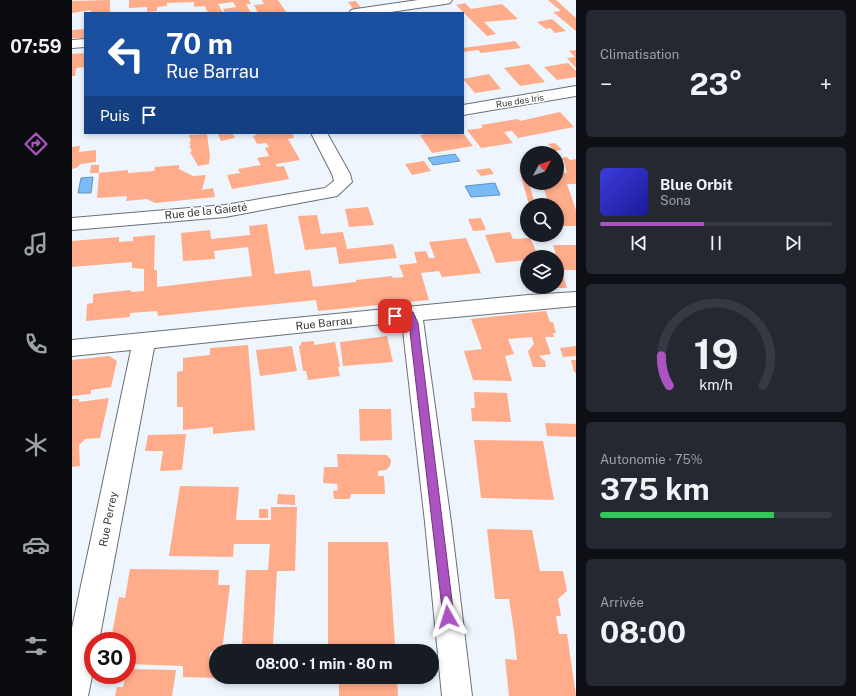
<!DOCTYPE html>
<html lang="fr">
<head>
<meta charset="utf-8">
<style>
	body { margin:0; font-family:"Public Sans",sans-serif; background:#242831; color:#f1f3f6; height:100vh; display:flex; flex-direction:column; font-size:15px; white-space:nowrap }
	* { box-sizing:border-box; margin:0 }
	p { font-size:13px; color:#9ea1a6 }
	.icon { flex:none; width:22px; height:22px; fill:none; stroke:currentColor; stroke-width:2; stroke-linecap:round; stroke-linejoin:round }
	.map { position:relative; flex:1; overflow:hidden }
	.details { display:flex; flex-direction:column; gap:10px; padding:10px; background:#0d0f14; width:280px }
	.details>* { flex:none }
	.top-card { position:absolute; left:12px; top:12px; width:380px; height:122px; border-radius:0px; box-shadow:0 2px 6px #0003; background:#1a4fa0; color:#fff; overflow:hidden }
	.needle { width:26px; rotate:50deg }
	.buttons { position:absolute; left:448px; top:146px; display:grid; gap:8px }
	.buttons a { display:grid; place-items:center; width:44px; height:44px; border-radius:50%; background:#171b24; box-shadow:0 2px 6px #0003; font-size:20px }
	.speed { position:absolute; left:12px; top:632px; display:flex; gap:8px; font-size:20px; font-weight:700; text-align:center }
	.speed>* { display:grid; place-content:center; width:52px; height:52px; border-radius:50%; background:#171b24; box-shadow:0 2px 6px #0003; line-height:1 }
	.speed .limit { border:6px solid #d22; background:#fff; color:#111 }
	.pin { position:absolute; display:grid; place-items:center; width:34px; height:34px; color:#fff; margin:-17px; border-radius:8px; box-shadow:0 2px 6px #0006 }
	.me { position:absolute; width:44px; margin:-22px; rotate:354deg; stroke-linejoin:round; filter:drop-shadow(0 0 3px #0008) }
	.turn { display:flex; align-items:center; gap:14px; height:84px; padding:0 16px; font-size:18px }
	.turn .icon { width:52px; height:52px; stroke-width:2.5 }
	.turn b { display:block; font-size:28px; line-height:34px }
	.then { display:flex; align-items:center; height:38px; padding:0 16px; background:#0003; gap:8px; font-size:15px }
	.big { font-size:30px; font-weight:700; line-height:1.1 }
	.details .tile { flex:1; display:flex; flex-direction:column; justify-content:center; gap:6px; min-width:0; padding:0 14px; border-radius:6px; background:#242831 }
	.details .dial { align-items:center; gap:0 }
	.dial svg { height:104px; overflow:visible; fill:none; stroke:#363941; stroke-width:7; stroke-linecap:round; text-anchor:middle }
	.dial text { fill:#f1f3f6; stroke:none }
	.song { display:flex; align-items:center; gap:12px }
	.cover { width:48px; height:48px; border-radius:6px; background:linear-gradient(135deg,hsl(240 70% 55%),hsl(240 70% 35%)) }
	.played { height:4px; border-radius:2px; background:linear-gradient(90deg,#aa53c1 45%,#363941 45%) }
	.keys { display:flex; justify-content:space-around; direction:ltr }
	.heat { display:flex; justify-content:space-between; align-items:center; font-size:22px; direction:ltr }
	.charge { height:6px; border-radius:3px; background:linear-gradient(90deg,#34c759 75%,#363941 0) }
	.trip { position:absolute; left:137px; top:644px; width:230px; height:40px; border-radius:20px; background:#171b24; box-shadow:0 2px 6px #0003; font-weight:700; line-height:40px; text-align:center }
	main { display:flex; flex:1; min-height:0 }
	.dock { display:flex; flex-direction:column; width:72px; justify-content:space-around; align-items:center; background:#090b0e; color:#9ea1a6 }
	.dock .icon { width:28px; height:28px }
	.dock .on { color:#aa53c1 }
	.dock b { font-size:18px; color:#f1f3f6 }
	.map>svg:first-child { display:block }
</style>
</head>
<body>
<main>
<nav class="dock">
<b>07:59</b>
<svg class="icon on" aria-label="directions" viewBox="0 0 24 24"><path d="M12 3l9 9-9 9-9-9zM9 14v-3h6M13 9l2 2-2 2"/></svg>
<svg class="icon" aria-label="music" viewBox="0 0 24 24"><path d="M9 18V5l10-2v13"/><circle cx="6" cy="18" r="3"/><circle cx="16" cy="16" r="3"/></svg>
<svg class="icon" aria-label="phone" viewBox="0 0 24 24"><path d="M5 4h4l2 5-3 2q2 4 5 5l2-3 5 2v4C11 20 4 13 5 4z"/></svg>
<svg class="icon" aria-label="climate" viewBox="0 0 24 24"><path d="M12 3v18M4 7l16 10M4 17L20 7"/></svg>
<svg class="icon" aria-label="car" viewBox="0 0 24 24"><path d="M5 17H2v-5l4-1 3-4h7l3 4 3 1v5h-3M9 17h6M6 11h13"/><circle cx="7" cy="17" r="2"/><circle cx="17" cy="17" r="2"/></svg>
<svg class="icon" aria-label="filters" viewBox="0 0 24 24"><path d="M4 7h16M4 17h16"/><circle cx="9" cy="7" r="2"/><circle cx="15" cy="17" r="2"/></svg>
</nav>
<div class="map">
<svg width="504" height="696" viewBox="0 0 504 696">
	<rect width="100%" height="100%" fill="#eef5fd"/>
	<g fill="#79bbf6" stroke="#6593be">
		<polygon points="383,154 388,161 361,165 356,158"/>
		<polygon points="21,177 19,193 6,193 9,178"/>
		<polygon points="423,183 428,195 399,197 393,186"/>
	</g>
	<g fill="#ffac8b">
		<polygon points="38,0 38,12 19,13 19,10 0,13 0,1"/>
		<polygon points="57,0 177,0 179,4 174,4 179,13 153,13 151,9 164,7 161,2 146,4 151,13 136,13 133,6 122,7 122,2 95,3 95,6 85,7 85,11 75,12 75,7 57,8"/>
		<polygon points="190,0 206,0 214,12 186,13 182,5 192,4"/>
		<polygon points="476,0 484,0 504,18 504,31 481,12 489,11"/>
		<polygon points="284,1 289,8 281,9 276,2"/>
		<polygon points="393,3 399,9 430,4 446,19 412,22 424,34 415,36 384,5"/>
		<polygon points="480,19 494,31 483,33 478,28 474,29 465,22"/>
		<polygon points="13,29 12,38 0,38 0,30"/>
		<polygon points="443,41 449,48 409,53 406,50 391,52 391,48"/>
		<polygon points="504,50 504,68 495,58 503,57 497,51"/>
		<polygon points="13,53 13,67 4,68 3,76 0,76 0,54"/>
		<polygon points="496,63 504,71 504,77 485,80 472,67"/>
		<polygon points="457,64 473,82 448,86 432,68"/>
		<polygon points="417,74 429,89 403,93 391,79"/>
		<polygon points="488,112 502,127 446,138 440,131 432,132 441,143 409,148 395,130 411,128 409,125 446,119 448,121"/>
		<polygon points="150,133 160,133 163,138 149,141 146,134"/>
		<polygon points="183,133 220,133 222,138 216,139 228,160 204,164 205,167 212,166 217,179 160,189 155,175 168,173 166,169 189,165 185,158 197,156 193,148 197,147 194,143 185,144 181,136 184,135"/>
		<polygon points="361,133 391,133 401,146 360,153 348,135"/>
		<polygon points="135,134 138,157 137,164 126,166 118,152 120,151 117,146 119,146 117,142 119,141 117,135"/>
		<polygon points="483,143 490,150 483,151 476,144"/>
		<polygon points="8,146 7,152 24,150 24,162 8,164 6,167 0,169 0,147"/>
		<polygon points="495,157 498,160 504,159 504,184 495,184 504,210 504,226 485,226 485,205 477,205 470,183 485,183 485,173 495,173 492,161 489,158"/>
		<polygon points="352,161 359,171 340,175 333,164"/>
		<polygon points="19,165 27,165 27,173 18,173"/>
		<polygon points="107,165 107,169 121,176 134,175 130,190 141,188 143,197 83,203 75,199 54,201 55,196 25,198 27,173 56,170 56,173 82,171 83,167"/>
		<polygon points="418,168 422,174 409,176 404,170"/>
		<polygon points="447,169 453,169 455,183 457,183 463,205 457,205"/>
		<polygon points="296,207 302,225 277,227 273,209"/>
		<polygon points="245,215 249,234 271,232 275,249 321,244 325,258 267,264 264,247 233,250 226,216"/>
		<polygon points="409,218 414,230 401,231 396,219"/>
		<polygon points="195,224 203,274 238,270 241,287 284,282 284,280 320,276 321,278 332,277 327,265 345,263 342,252 354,251 357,258 363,258 357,242 394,238 409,273 370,277 367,271 349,273 357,300 246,311 244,300 86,316 85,311 58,313 58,317 14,321 15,304 21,303 21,294 59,290 59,292 72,291 72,269 60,268 60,262 0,267 0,241 47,237 47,242 61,241 61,237 83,235 82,270 85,270 85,287 180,276 176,247 142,251 143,259 111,261 109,233 138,230 139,239 178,235 177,226"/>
		<polygon points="438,232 441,239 458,238 467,257 455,257 455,260 424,263 413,235"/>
		<polygon points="481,245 504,245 504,270 489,270 495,288 479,288 478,287 485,287 485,258"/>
		<polygon points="474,311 478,322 481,322 484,333 481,333 482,337 473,337 479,354 467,356 473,361 474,367 461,367 456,351 462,344 460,337 436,339 442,354 433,356 440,381 401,380 392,351 410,349 399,319"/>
		<polygon points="315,336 321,362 271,366 268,342"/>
		<polygon points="242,341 242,345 263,342 268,367 266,367 268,376 236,380 234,371 231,371 227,346 229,345 229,342"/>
		<polygon points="176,345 183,430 141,434 141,427 111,430 111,407 105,407 105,372 111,371 111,358 138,355 138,348"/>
		<polygon points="220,346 225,371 188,376 184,350"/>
		<polygon points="504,346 504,356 491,357 488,348"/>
		<polygon points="37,356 45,361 39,387 19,390 19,394 0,396 0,360"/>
		<polygon points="499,360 504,360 504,373 502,372"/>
		<polygon points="402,392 435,393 439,422 400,421 399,408 403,408"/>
		<polygon points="37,398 28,438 13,439 7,445 8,466 0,467 0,399 7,399 7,402"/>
		<polygon points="287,409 319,409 320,440 288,441"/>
		<polygon points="473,423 504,424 504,437 475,436"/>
		<polygon points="114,434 110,470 88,471 91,451 73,451 76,435"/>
		<polygon points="402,440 471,441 482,500 409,498"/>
		<polygon points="265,454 315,455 319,460 318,466 314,470 306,471 306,476 312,476 313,494 279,494 278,499 262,499 261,491 266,490 265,484 251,483 252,467 266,467"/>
		<polygon points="108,486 167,487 164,520 199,520 199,507 225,507 223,571 205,571 201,645 170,646 174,570 196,570 198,544 162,544 161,557 97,556"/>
		<polygon points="206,494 223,495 223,505 205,504"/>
		<rect x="187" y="509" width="9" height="9"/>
		<polygon points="415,529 460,530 468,571 491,571 495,591 486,599 489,616 484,616 487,634 495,634 504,696 437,696 433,659 445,660 442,631 437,599 423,599"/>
		<polygon points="256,542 316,542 323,646 256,646"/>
		<polygon points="58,569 147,570 146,585 158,585 150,651 138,652 137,666 144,666 144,678 111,677 111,666 55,664 55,641 46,641 47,634 40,634 47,597 53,598"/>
		<polygon points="267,649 318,650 318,651 267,651"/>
		<polygon points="55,669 104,670 100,696 43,696 45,687 51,687"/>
		<polygon points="267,677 325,677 326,696 267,696"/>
	</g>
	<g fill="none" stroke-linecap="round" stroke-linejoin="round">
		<defs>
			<g id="minor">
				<polygon points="346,0 380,0 378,3 373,4 312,13 277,13 279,10 284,9"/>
				<polygon points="13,39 13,47 0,48 0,40"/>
				<polygon points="504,86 504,96 391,115 391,105"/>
				<polygon points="239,133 255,133 278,174 280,182 265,196 153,217 0,230 0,218 153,205 253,188 262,181 260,174"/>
				<polygon points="504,292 504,306 351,320 379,522 400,696 370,696 353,522 330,322 82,348 27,641 21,641 21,671 16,696 0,696 0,628 59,350 0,356 0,340 456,295"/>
			</g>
		</defs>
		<use href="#minor" stroke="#696f76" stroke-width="2"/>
		<use href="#minor" fill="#fff" fill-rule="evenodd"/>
	</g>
	<polygon fill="#aa53c1" stroke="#6e367d" points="338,311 341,312 346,323 382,617 381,621 376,622 372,621 371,617 337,323 335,317 323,319 318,316 323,313"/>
	<g text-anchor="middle" stroke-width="3" stroke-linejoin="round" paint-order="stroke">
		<g font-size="9" fill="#35373a" stroke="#fff">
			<text transform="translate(448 101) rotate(-9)" y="3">Rue des Iris</text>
		</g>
		<g font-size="11" fill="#35373a" stroke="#fff">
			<text transform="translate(134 211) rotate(-6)" y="4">Rue de la Gaieté</text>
			<text transform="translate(252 323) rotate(-6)" y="4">Rue Barrau</text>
			<text transform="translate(36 519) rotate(-79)" y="4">Rue Perrey</text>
		</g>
	</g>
</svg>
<div class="buttons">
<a><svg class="needle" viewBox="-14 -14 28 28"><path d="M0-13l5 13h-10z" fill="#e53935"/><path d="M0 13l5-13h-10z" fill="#9ea1a6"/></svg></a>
<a><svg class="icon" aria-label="search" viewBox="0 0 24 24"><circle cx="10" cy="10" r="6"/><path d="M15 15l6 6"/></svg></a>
<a><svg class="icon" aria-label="layers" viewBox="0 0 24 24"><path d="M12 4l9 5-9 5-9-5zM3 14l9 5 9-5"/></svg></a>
</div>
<div class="speed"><div class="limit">30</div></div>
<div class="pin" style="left:323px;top:316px;background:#d93025"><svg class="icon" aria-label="arrive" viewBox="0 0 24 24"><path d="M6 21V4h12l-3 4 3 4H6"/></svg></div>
<svg class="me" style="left:376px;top:617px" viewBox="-20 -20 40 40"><path d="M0-17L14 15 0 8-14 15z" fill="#aa53c1" stroke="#fff" stroke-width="4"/></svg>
<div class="trip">08:00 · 1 min · 80 m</div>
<div class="top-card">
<div class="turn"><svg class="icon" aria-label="left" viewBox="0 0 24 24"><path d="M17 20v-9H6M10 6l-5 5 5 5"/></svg><div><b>70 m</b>Rue Barrau</div></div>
<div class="then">Puis<svg class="icon" aria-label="arrive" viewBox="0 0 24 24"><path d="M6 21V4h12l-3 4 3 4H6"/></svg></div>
</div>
</div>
<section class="details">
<div class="tile"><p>Climatisation</p>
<div class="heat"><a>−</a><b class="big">23°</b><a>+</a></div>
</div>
<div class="tile">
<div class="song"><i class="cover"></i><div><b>Blue Orbit</b><p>Sona</p></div></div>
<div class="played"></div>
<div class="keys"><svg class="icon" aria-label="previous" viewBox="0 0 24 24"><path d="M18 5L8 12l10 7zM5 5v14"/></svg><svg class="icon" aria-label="pause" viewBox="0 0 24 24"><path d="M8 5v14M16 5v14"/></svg><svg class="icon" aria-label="next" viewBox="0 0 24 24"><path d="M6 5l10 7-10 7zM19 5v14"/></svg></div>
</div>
<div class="tile dial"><svg viewBox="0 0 100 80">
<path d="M14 69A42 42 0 1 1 86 69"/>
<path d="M14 69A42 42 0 0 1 8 46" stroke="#aa53c1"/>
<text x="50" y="56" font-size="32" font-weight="700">19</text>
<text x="50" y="72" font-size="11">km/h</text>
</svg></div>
<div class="tile"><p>Autonomie · 75%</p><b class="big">375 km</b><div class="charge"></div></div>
<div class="tile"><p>Arrivée</p><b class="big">08:00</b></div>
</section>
</main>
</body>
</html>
